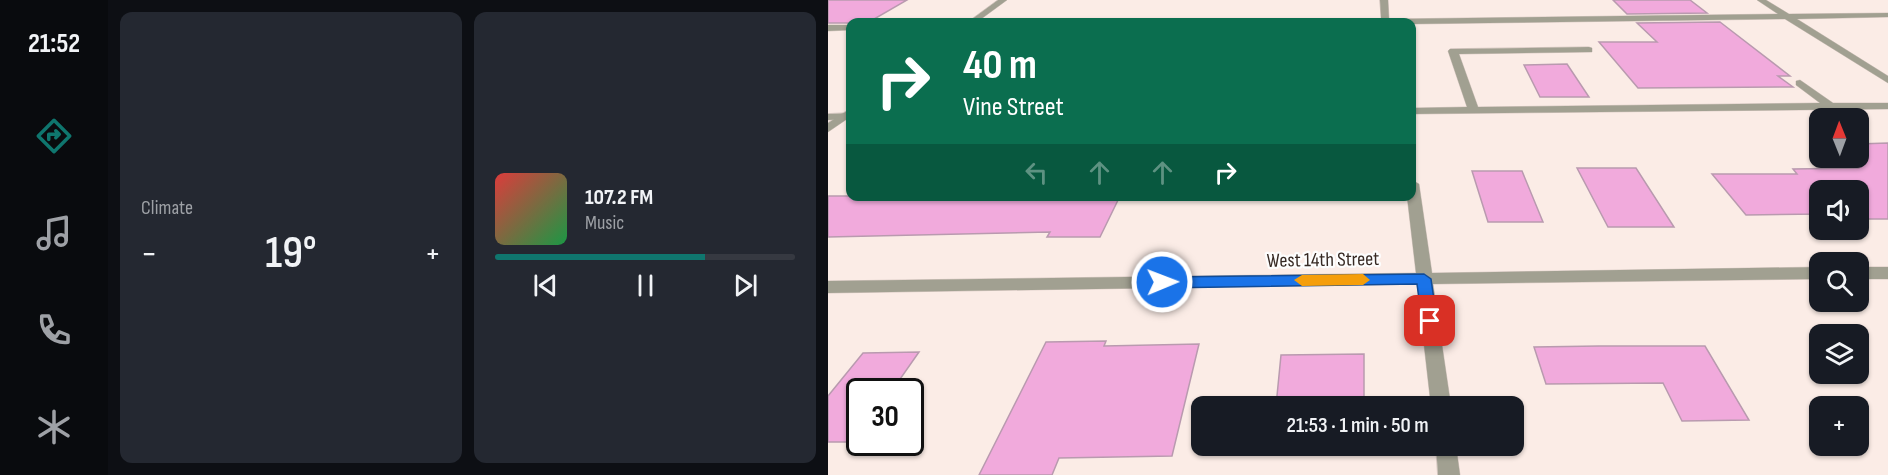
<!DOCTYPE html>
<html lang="en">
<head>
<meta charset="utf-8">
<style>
	body { margin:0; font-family:"Sofia Sans Condensed",sans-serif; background:#242831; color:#f1f3f6; height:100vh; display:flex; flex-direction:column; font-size:22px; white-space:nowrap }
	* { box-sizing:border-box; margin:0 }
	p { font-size:20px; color:#9ea1a6 }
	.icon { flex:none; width:33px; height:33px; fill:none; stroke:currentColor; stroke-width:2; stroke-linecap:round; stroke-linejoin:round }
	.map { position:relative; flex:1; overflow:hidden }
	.details { display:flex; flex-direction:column; gap:12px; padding:12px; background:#0d0f14; width:720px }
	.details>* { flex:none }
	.top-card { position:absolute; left:18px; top:18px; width:570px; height:183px; border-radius:12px; box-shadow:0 2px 4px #0004; background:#0b6e4f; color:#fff; overflow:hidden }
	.needle { width:39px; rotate:359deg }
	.tools { position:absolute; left:981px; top:108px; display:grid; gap:12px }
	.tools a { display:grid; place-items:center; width:60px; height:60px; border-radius:12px; background:#171b24; box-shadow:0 2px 4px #0004; font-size:30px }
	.speed { position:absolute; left:18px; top:378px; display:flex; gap:12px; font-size:30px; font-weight:700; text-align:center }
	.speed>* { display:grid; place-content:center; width:78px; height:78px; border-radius:50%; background:#171b24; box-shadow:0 2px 4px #0004; line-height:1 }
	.speed .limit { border:3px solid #111; border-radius:9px; background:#fff; color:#111 }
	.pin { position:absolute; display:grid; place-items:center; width:51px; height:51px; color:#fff; margin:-26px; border-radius:12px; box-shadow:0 3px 9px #0006 }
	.me { position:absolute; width:66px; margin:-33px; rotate:89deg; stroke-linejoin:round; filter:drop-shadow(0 0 4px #0008) }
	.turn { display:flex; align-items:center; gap:21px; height:126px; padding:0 18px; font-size:27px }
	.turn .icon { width:78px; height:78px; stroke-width:2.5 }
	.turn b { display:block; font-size:42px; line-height:51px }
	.lanes { display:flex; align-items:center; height:57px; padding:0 18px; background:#0003; justify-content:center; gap:30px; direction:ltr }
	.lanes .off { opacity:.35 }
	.big { font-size:45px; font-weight:600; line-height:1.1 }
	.details .widget { flex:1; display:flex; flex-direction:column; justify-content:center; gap:9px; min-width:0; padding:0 21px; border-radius:12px; background:#242831 }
	.song { display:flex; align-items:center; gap:18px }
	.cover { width:72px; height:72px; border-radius:9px; background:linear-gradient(135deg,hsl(0 70% 55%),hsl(140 70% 35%)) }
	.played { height:6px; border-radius:3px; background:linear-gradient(90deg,#0f766e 70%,#363941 70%) }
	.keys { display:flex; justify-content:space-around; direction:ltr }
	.heat { display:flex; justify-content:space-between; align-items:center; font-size:33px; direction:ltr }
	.details .tiles { flex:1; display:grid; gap:12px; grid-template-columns:repeat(2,1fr) }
	.trip { position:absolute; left:363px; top:396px; width:333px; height:60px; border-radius:12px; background:#171b24; box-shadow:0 2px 4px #0004; font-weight:600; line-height:60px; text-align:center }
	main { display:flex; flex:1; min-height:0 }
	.menu { display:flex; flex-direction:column; width:108px; justify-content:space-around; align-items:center; background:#090b0e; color:#9ea1a6 }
	.menu .icon { width:42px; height:42px }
	.menu .active { color:#0f766e }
	.menu b { font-size:27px; color:#f1f3f6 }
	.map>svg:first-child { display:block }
</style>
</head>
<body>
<main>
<nav class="menu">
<b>21:52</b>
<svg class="icon active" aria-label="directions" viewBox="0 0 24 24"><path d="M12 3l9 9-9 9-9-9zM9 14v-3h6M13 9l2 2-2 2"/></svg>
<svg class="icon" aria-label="music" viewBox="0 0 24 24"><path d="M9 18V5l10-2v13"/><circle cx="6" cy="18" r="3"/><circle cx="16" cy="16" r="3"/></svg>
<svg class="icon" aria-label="phone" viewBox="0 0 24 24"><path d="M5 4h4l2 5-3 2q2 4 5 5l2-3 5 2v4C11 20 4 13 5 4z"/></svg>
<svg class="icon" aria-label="climate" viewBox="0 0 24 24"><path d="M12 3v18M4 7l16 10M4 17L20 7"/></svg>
</nav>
<section class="details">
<div class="tiles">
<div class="widget"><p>Climate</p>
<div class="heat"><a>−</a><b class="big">19°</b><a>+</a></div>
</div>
<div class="widget">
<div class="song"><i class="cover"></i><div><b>107.2 FM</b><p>Music</p></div></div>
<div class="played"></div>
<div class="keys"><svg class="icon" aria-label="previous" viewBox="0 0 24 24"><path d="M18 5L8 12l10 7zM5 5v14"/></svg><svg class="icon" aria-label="pause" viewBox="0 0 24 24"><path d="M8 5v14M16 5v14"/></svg><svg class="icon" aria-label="next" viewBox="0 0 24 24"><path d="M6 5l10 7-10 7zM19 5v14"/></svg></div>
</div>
</div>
</section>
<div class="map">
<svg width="1060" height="475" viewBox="0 0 1060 475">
	<rect width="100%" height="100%" fill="#fbece6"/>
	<g fill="#f1aadc" stroke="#b99aaf" stroke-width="1.5">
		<polygon points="0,0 79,0 41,22 22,23 0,23"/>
		<polygon points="785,0 862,0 879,13 799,14"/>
		<polygon points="892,22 962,76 950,76 965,87 810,88 771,42 829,42 809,23"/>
		<polygon points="739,64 761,97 712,97 696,65"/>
		<polygon points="1060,143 1060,219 1030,219 1030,190 992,190 992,214 918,215 884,174 969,174 965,169 1030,168 1017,158 1030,158 1030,144"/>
		<polygon points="749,168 808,168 846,227 780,227"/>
		<polygon points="644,171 694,171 715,222 660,222"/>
		<polygon points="0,196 292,196 272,237 219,237 222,232 0,237"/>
		<polygon points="278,341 276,346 371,344 344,456 231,458 224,475 151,475 218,342"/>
		<polygon points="771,346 877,346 921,420 854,421 835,383 718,384 706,347"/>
		<polygon points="91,352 63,392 32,392 32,442 0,442 0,396 35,353"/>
		<polygon points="536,354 536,406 448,406 453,355"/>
	</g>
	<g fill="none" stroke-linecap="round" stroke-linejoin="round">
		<defs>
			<g id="lane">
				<polygon points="761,47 764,48 764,52 631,54 650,107 992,103 968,85 968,81 972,80 1005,103 1060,103 1060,109 584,114 584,108 639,107 620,51 622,49"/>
				<polygon points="22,113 22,119 0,120 0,114"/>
			</g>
			<g id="street">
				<polygon points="170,0 179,0 149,22 140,22"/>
				<polygon points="552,0 560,0 561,19 950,14 929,0 938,0 961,14 1060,13 1060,17 969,19 1060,76 1060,83 957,19 584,24 537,22 541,19 553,19"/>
				<polygon points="0,25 22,25 22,30 0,31"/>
				<polygon points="22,109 22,117 0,132 0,123"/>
				<polygon points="584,180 591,184 604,273 992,267 992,279 605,284 623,406 603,406 589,284 0,293 0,281 588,273 579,196 584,196"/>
				<rect x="1030" y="267" width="30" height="12"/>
				<polygon points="608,446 628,446 632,475 610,475"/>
			</g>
		</defs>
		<use href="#lane" stroke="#d8c9c3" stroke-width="1"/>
		<use href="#street" stroke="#d8c9c3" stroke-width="1"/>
		<use href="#lane" fill="#a1a091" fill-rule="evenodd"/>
		<use href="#street" fill="#a1a091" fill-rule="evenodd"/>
	</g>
	<polygon fill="#1a73e8" stroke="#114b97" stroke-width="1.5" points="596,274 603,279 609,321 607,326 596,326 594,321 589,284 334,288 326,282 334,277"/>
	<polygon fill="#f59e0b" points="535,274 542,280 535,285 474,286 466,280 474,275"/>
	<g text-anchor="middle" stroke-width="4.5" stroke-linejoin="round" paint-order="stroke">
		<g font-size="20" fill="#362923" stroke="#fdfdfd">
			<text transform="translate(495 259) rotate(-1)" y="7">West 14th Street</text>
		</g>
	</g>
</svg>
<div class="tools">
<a><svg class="needle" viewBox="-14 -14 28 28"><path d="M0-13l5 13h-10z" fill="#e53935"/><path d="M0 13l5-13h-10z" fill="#9ea1a6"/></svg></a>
<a><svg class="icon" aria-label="sound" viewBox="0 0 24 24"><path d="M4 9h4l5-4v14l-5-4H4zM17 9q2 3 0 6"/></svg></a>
<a><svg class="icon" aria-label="search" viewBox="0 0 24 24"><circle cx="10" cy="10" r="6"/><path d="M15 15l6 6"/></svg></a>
<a><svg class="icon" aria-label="layers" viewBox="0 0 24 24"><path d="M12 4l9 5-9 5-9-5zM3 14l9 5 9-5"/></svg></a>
<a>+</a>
</div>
<div class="speed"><div class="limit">30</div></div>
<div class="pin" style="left:602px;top:321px;background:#d93025"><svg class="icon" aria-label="arrive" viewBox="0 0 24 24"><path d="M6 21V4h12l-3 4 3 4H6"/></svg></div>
<svg class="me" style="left:334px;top:282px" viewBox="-20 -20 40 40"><circle r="17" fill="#1a73e8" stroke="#fff" stroke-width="3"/><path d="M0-11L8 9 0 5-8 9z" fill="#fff"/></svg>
<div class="trip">21:53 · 1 min · 50 m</div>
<div class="top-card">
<div class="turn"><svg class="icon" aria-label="right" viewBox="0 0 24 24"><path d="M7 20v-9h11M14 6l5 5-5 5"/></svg><div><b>40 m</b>Vine Street</div></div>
<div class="lanes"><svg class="icon off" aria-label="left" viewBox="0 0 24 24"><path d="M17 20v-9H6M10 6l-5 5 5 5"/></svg><svg class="icon off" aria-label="ahead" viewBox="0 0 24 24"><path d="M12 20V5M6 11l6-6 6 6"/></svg><svg class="icon off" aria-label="ahead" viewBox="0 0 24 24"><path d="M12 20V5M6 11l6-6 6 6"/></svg><svg class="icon" aria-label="right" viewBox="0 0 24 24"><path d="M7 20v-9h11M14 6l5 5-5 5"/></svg></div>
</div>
</div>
</main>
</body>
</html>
